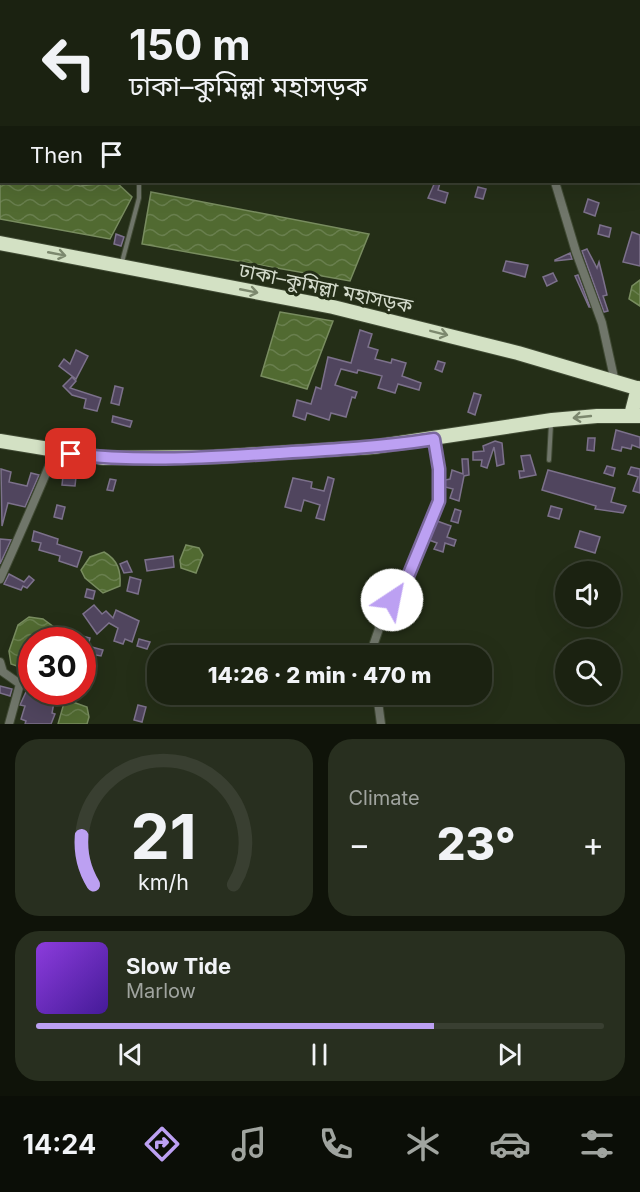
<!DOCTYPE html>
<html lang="en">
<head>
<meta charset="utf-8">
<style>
	body { margin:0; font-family:Inter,"Noto Sans Bengali",sans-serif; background:#282f1f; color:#f1f3f6; height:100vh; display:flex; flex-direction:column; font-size:22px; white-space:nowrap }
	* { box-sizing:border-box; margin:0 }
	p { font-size:20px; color:#a0a49f }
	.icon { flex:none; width:33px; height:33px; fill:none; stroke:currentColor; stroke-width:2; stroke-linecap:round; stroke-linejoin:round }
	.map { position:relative; height:724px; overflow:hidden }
	.sheet { display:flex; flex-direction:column; gap:15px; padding:15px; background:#0f1309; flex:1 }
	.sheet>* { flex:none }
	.top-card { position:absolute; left:0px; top:0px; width:640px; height:183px; box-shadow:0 6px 24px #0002,0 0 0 2px #393f31; background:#1b2211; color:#f1f3f6; overflow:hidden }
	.controls { position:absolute; left:555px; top:561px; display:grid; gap:12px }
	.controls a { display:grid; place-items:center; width:66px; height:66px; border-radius:50%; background:#1b2211; box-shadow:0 6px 24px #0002,0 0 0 2px #393f31; font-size:30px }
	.speed { position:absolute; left:18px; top:627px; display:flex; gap:12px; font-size:30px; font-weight:700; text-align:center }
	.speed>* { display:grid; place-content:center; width:78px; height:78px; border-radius:50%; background:#1b2211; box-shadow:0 6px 24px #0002,0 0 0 2px #393f31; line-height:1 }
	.speed .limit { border:9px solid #d22; background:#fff; color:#111 }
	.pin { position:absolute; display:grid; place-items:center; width:51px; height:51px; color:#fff; margin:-26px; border-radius:12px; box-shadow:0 3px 9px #0006 }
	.me { position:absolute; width:66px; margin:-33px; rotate:34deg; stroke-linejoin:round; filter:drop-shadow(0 0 4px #0008) }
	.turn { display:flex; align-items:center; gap:21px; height:126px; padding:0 30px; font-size:27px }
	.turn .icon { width:78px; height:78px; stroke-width:2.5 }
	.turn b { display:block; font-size:42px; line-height:51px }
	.then { display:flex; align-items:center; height:57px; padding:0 30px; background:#0003; gap:12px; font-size:22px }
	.big { font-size:45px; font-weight:800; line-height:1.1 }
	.sheet .card { flex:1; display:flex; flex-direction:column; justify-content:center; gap:9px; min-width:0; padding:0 21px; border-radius:24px; background:#282f1f }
	.sheet .dial { align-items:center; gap:0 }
	.dial svg { height:156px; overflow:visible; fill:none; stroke:#393f31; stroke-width:7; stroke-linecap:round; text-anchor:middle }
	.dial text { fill:#f1f3f6; stroke:none }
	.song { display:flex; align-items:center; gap:18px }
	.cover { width:72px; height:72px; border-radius:9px; background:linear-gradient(135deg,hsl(270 70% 55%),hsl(260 70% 35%)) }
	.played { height:6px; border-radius:3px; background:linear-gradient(90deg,#bca0f2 70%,#393f31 70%) }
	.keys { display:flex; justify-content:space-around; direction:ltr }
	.heat { display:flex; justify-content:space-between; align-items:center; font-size:33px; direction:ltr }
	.sheet .tiles { flex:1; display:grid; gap:15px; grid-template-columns:1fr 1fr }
	.card:last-child { grid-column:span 2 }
	.trip { position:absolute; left:147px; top:645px; width:345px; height:60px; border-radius:24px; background:#1b2211; box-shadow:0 6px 24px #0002,0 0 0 2px #393f31; font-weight:800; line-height:60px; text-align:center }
	.dock { display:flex; height:96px; justify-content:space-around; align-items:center; background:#0b0e07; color:#a0a49f }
	.dock .icon { width:42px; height:42px }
	.dock .current { color:#bca0f2 }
	.dock b { font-size:27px; color:#f1f3f6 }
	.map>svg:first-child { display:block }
</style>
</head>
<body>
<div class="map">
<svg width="640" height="724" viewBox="0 0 640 724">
	<defs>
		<pattern id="water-waves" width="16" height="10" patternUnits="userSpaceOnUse" patternTransform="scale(1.5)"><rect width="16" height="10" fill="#516a31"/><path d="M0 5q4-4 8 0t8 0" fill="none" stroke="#697f4e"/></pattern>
	</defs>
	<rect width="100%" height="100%" fill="#242e17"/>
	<polygon fill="#293719" points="0,0 112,0 115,1 2,2 1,112"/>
	<g fill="url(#water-waves)" stroke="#788c5f" stroke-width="1.5">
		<polygon points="0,165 2,182 65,182 80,186 116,182 132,197 110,239 0,219"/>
		<polygon points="151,192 369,234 350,281 142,244"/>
		<polygon points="640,280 640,306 629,299 632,286"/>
		<polygon points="280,312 333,321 307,389 261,376"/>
		<polygon points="186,545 199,548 203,555 196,573 181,568 180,560"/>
		<path d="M104 552C118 560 121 571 120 586L103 593 85 578 81 570 90 557Z"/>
		<polygon points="29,617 43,619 54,627 52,640 32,640 31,667 28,670 11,664 9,651 18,625"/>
		<polygon points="70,701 87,707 89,717 87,724 58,724 64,703"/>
	</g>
	<g fill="#50455e" stroke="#7c718b" stroke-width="1.5">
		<polygon points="435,182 440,183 438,190 448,193 445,203 428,198"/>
		<polygon points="478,187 486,189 483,199 475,197"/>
		<polygon points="588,199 599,203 595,216 584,212"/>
		<polygon points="600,225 611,228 609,237 598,234"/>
		<polygon points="632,232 640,235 640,266 623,262"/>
		<polygon points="116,234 124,237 121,246 114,244"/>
		<polygon points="587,249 597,268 599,262 603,278 607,295 603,296 608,311 604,312 582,251"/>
		<polygon points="570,253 572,259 555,261 555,260"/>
		<polygon points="506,261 528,265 525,277 503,271"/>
		<polygon points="553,273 557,281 547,286 543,277"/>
		<polygon points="578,275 590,307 589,307 575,276"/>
		<polygon points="360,330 372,334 368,347 378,350 375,359 391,363 392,359 406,363 402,376 421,383 419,390 398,384 395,393 378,388 382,376 358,370 357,373 341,369 335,385 357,392 355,398 352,397 346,417 331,413 329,420 307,413 305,420 293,416 297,400 311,404 316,387 321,389 328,357 351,363"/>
		<polygon points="76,350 88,356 76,379 59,366 64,359 70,364"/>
		<polygon points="438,361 445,363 442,372 435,369"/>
		<polygon points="72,377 76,381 70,388 101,398 97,411 84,408 86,399 72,395 63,386"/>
		<polygon points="115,386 123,388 119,405 111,403"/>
		<polygon points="474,393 481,395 475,415 468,412"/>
		<polygon points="113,416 132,421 130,427 112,422"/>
		<polygon points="616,430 640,437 640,448 632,445 631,449 622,447 621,451 612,449"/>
		<polygon points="588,438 595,438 594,451 587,450"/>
		<polygon points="495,441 502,443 504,464 497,466 494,447 487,468 481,466 482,460 473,460 473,452 484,451 483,446"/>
		<polygon points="530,455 536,475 520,478 519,471 524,471 521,456"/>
		<polygon points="462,459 468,459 469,475 464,476 459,501 450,498 453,489 445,487 445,480 450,479 452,470 463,474"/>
		<polygon points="607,466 615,468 613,476 604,473"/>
		<polygon points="631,467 640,469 640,493 633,491 638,477 628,474"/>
		<polygon points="1,469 11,472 9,482 27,486 31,473 39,475 25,507 8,503 2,526"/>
		<polygon points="548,470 615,488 611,502 626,506 623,513 595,509 596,506 542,490"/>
		<polygon points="63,476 76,477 75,486 62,485"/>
		<polygon points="328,477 334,479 324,520 316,518 320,505 304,500 301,511 285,507 293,478 312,482 311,488 324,491"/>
		<polygon points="110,479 116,480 113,491 107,490"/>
		<polygon points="57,505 65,507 62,519 54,517"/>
		<polygon points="551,506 562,509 559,519 548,516"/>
		<polygon points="455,509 461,511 458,523 451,521"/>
		<polygon points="437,521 451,526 447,537 456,540 454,546 445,543 443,552 434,549 437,543 429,540"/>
		<polygon points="34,531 58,539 57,544 82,552 77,567 59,561 60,556 39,550 41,543 32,541"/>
		<polygon points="580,531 600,537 595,553 575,547"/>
		<polygon points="0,539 11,540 0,564"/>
		<polygon points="173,556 174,567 147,571 145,560"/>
		<polygon points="127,561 132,572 124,573 120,564"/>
		<polygon points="9,574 24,582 29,576 34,580 27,588 23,586 21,590 4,584"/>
		<polygon points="130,577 141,580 138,594 127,591"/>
		<polygon points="87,589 95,591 93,599 85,597"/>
		<polygon points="94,605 102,614 106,611 113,618 116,610 139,621 132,642 125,639 123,644 114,641 118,628 109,623 97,634 83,614"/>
		<polygon points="82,636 90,638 88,646 103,650 101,656 96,655 91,669 82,666 85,657 82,659"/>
		<polygon points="139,639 150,642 147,649 137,646"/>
		<polygon points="0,686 12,689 10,696 0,693"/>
		<polygon points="26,692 56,692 52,713 55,714 51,724 25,724 26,721 21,719 25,706 20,705"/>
		<polygon points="138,705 146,707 142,722 134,720"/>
	</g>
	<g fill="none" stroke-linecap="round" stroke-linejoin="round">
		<defs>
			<g id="lane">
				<polyline points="122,262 139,198 139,182"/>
				<polyline points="549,460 551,424"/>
			</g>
			<g id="street">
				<polyline points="317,0 319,2"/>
				<polyline points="555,182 576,252 602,323 615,382"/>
				<path d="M0 579C19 537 37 495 55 452"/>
				<polyline points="374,656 373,646 382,620 409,574 439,501 439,469 434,439"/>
				<polyline points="0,662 3,672 20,684 9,724"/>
				<polyline points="377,694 381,724"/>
			</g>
			<g id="highway">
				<polyline points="0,243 333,307 518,353 640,389"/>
				<polyline points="631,415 638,388"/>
				<polyline points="0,441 104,458 214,457 373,447 552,420 597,416 640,416"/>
			</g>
		</defs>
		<use href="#lane" stroke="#404a34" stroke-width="6"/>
		<use href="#street" stroke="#404a34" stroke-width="10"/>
		<use href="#highway" stroke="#404a34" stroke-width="16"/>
		<use href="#lane" stroke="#70766a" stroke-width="4"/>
		<use href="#street" stroke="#70766a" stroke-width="8"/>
		<use href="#highway" stroke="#d3e1c4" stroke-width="14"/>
	</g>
	<defs><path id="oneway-shaft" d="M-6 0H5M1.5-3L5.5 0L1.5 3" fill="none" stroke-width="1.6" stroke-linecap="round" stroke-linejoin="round" transform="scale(1.5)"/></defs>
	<g stroke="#7c886e">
		<use href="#oneway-shaft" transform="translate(57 254) rotate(11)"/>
		<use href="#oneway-shaft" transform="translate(249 291) rotate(11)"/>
		<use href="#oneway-shaft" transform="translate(439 333) rotate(14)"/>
		<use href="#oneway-shaft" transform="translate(582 417) rotate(174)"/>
	</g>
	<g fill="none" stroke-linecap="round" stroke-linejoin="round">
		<defs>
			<path id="route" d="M71 454C139 462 210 458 278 453 330 450 383 447 434 439L439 469V501L409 574 392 600"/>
		</defs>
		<use href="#route" stroke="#7a689d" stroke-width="15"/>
		<use href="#route" stroke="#bca0f2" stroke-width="10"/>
	</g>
	<g text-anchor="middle" stroke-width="6" stroke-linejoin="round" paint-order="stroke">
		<g font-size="20" fill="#d3dacb" stroke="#242e17">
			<text transform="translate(326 288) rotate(12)" y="7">ঢাকা–কুমিল্লা মহাসড়ক</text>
		</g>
	</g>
</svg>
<div class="controls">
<a><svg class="icon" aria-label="sound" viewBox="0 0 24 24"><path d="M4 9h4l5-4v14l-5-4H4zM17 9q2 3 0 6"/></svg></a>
<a><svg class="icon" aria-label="search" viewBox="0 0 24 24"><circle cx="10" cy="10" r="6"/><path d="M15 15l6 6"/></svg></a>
</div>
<div class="speed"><div class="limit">30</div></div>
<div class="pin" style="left:71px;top:454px;background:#d93025"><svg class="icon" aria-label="arrive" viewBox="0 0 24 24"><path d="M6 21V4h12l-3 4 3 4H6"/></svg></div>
<svg class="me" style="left:392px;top:600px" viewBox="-20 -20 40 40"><circle r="19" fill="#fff"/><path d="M0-13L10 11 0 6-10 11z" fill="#bca0f2"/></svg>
<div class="trip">14:26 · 2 min · 470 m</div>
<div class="top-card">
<div class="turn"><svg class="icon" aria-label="left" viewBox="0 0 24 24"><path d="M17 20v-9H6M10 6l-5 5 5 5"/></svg><div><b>150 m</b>ঢাকা–কুমিল্লা মহাসড়ক</div></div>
<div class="then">Then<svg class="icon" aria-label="arrive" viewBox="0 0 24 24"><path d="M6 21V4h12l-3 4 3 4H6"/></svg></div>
</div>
</div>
<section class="sheet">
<div class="tiles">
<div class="card dial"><svg viewBox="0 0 100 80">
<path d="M14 69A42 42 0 1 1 86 69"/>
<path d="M14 69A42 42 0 0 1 8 44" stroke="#bca0f2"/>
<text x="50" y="56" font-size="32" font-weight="700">21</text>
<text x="50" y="72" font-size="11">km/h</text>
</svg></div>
<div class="card"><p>Climate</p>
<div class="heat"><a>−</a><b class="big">23°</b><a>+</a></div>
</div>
<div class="card">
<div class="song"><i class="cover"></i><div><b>Slow Tide</b><p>Marlow</p></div></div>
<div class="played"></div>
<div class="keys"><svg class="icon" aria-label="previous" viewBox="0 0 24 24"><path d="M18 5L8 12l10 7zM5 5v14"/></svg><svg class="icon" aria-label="pause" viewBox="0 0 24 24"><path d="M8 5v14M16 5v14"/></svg><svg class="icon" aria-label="next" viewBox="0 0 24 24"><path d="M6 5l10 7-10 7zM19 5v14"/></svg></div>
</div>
</div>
</section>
<nav class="dock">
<b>14:24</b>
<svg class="icon current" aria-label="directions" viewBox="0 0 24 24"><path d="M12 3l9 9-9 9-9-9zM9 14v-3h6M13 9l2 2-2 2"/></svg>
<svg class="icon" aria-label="music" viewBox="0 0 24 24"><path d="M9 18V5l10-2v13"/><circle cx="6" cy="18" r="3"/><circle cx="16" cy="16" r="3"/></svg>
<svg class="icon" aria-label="phone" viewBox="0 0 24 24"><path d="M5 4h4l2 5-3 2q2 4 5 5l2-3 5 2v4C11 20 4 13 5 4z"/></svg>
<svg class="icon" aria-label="climate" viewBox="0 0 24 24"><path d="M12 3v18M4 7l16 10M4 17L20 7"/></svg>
<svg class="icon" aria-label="car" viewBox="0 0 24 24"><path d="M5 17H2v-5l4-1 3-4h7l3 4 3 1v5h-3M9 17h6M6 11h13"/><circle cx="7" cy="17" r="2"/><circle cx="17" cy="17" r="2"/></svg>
<svg class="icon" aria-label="filters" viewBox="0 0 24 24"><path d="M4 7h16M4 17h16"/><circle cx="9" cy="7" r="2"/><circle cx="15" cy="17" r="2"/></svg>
</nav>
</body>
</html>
